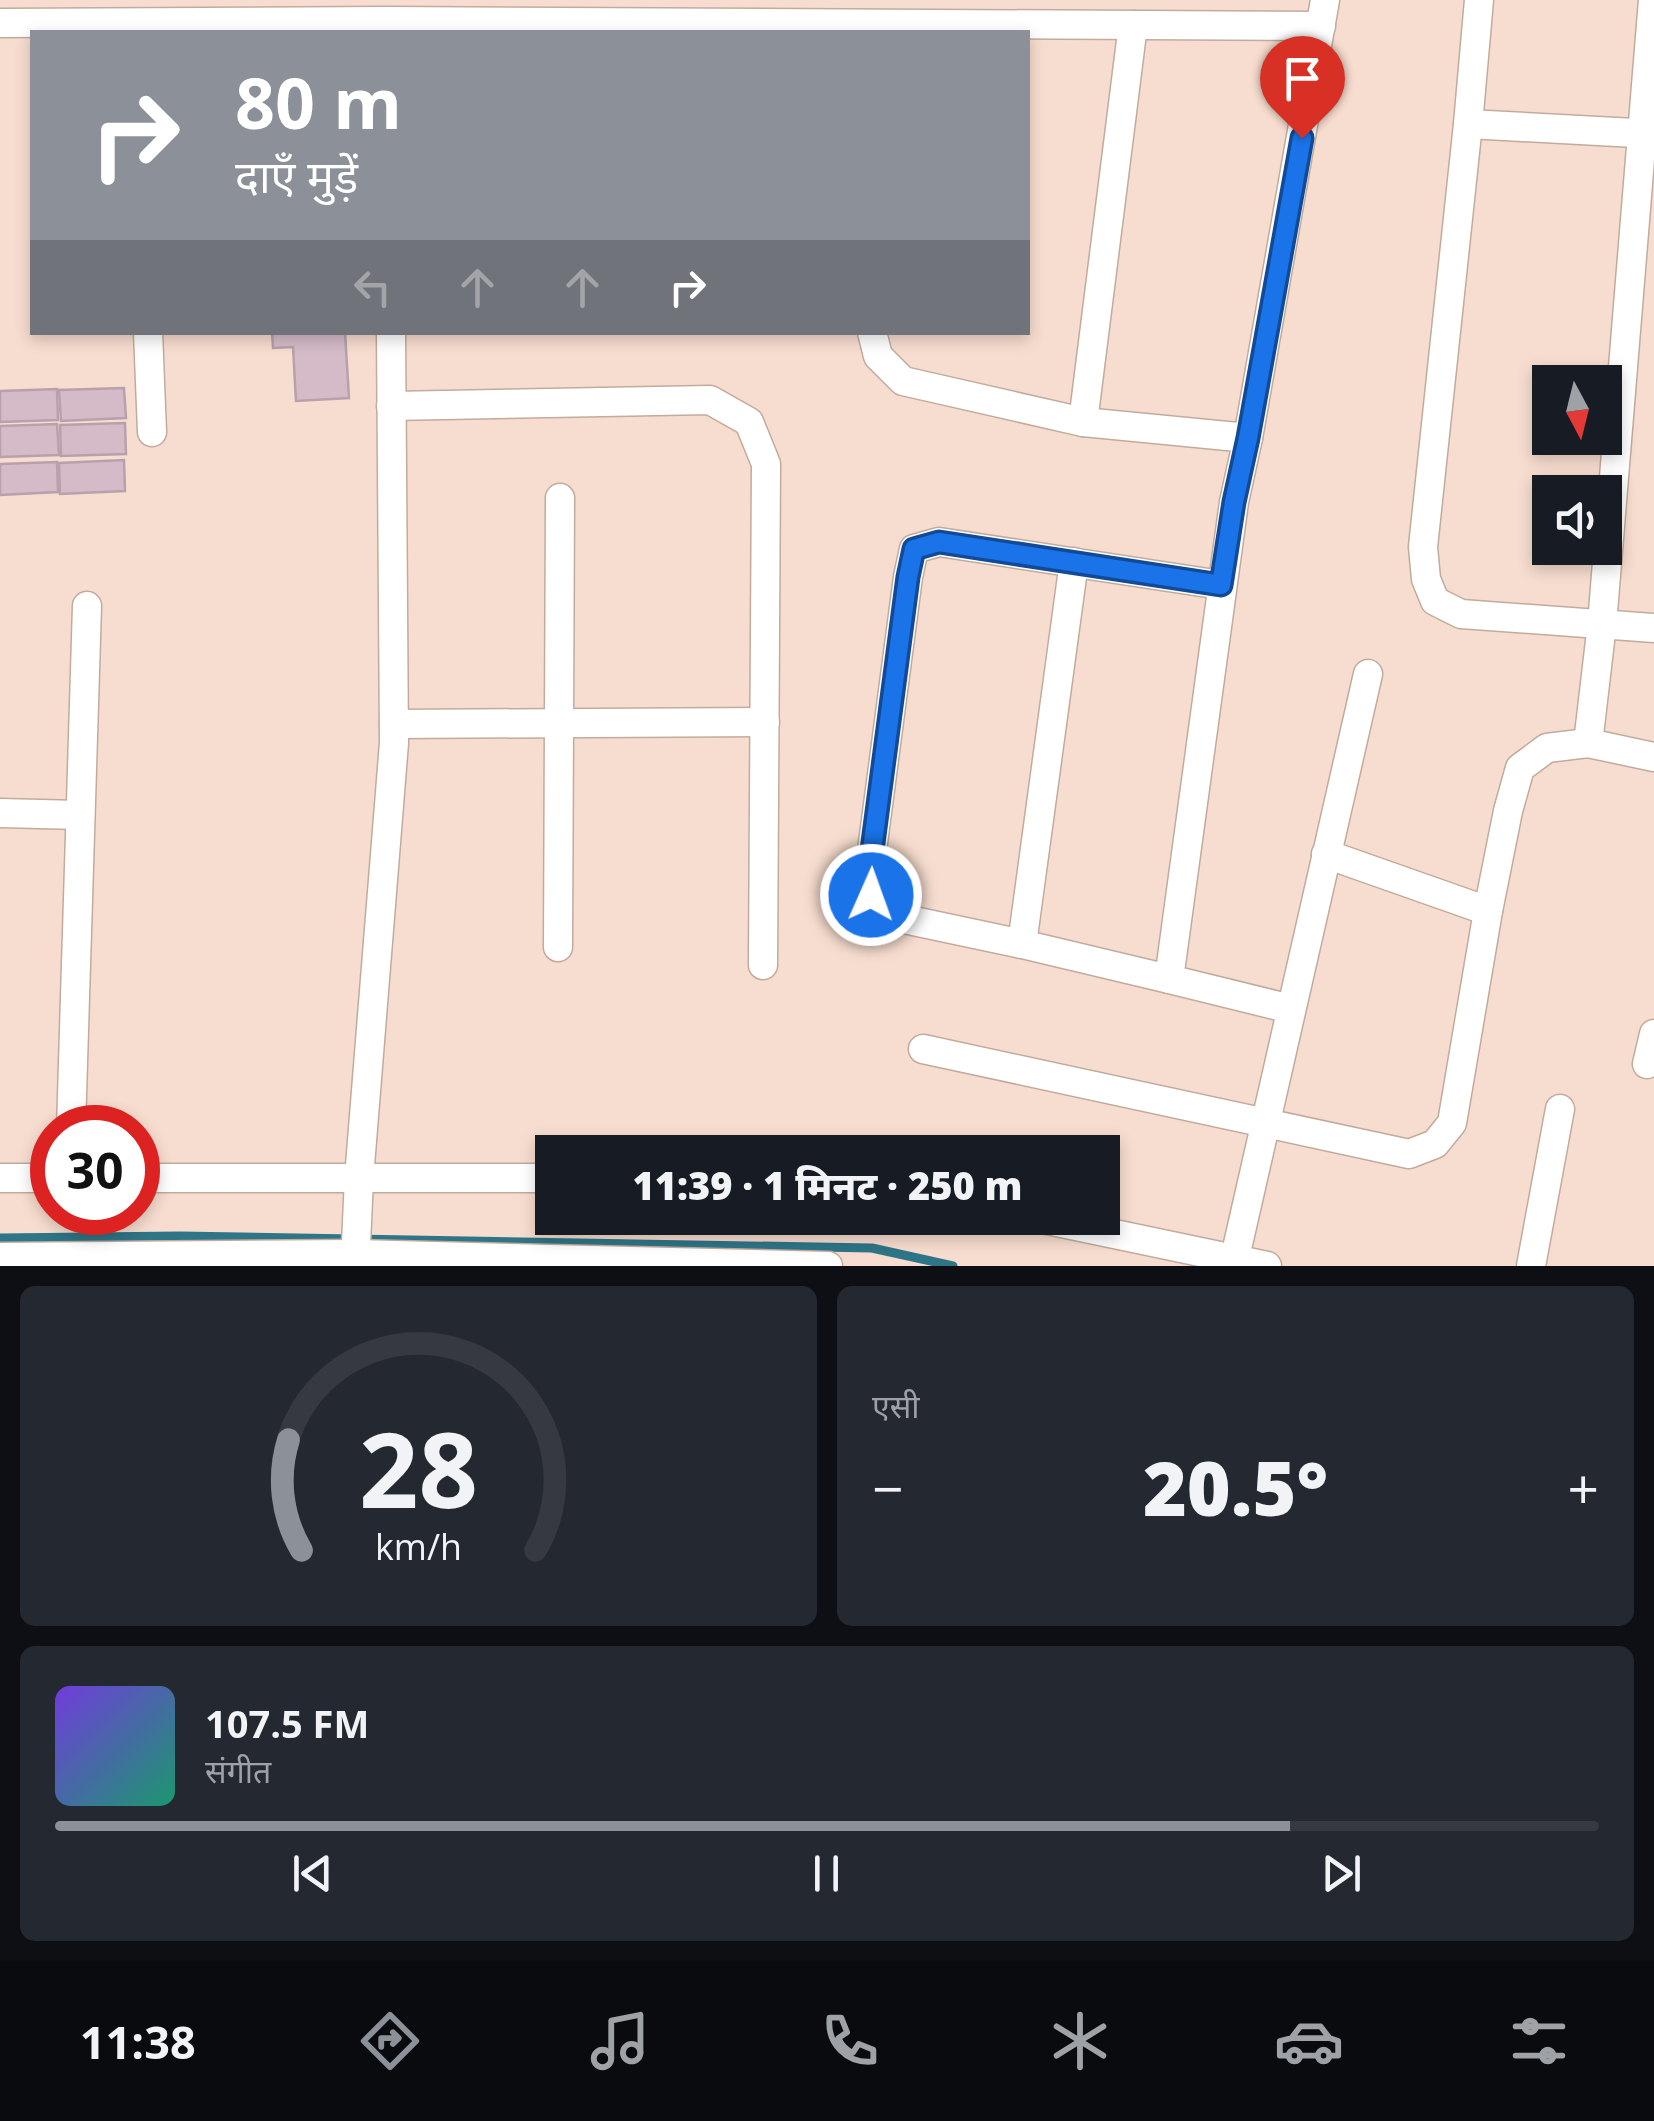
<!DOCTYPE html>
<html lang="hi">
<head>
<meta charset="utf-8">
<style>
	body { margin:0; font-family:"Open Sans","Noto Sans Devanagari",sans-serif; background:#242831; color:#f1f3f6; height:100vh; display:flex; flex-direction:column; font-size:38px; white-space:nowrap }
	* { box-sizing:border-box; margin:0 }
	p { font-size:32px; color:#9ea1a6 }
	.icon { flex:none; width:55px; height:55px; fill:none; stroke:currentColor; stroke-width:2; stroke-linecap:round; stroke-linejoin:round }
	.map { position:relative; height:1266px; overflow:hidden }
	.details { display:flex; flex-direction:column; gap:20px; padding:20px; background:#0d0f14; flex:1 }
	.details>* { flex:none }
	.hud { position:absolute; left:30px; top:30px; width:1000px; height:305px; border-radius:0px; box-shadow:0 5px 15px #0003; background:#8c9099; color:#fff; overflow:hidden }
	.needle { width:65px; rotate:173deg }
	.controls { position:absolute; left:1532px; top:365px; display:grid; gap:20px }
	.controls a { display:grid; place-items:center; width:90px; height:90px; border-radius:0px; background:#171b24; box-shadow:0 5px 15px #0003; font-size:50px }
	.speed { position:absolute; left:30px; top:1105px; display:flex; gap:20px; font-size:50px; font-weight:700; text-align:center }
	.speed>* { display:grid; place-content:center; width:130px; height:130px; border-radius:50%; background:#171b24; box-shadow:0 5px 15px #0003; line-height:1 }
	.speed .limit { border:15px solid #d22; background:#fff; color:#111 }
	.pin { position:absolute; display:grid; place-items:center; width:85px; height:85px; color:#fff; margin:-102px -42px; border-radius:50% 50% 50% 0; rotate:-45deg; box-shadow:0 0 10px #0007 }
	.pin .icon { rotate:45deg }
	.me { position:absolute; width:110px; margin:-55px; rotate:2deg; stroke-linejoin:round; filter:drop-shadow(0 0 8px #0008) }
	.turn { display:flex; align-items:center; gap:35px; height:210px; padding:0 40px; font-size:45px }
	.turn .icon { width:130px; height:130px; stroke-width:2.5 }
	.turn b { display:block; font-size:70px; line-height:85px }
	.lanes { display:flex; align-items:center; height:95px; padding:0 40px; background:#0003; justify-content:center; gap:50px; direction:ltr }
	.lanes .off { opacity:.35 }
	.big { font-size:75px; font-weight:800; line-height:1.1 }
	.details .widget { flex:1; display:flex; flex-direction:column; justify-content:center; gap:15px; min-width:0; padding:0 35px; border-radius:15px; background:#242831 }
	.details .dial { align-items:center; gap:0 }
	.dial svg { height:260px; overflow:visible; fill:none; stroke:#363941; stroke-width:7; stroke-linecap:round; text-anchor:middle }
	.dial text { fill:#f1f3f6; stroke:none }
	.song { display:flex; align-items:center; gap:30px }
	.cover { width:120px; height:120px; border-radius:15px; background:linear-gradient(135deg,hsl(260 70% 55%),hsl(160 70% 35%)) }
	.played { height:10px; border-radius:5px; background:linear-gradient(90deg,#8c9099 80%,#363941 80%) }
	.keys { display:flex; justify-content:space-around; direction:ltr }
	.heat { display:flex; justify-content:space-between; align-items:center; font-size:55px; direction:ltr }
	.details .tiles { flex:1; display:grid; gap:20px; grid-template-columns:1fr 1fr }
	.widget:last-child { grid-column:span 2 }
	.trip { position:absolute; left:535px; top:1135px; width:585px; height:100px; border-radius:0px; background:#171b24; box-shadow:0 5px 15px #0003; font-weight:800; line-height:100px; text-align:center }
	.dock { display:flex; height:160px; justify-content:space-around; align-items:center; background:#090b0e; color:#9ea1a6 }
	.dock .icon { width:70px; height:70px }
	.dock .current { color:#8c9099 }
	.dock b { font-size:45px; color:#f1f3f6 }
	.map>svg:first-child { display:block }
</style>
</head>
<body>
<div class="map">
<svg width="1654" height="1266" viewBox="0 0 1654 1266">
	<rect width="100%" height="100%" fill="#f7ddcf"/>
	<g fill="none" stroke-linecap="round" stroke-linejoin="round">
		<polyline stroke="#2e7587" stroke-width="9" points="0,1238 180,1236 872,1248 953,1266"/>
	</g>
	<g fill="#d5bbc8" stroke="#b9a0ac" stroke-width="2.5">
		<polygon points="272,332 345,332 349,398 296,401 293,347 273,348"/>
		<polygon points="124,388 126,418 61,421 59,390"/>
		<polygon points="57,389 58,420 0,422 0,391"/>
		<polygon points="125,423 126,454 61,456 60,425"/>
		<polygon points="57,424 59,455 0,457 0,426"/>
		<polygon points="124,460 125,491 60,494 59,463"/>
		<polygon points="57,462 58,492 0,495 0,464"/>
	</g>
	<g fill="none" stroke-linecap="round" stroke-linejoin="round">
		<defs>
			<g id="street">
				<polyline points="1479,0 1468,124 1423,547 1426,579 1435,601 1461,614 1654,628"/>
				<polyline points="0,23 387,21 1321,26"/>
				<polyline points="1468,124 1654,134"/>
				<polyline points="148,332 152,432"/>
				<polyline points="872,332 878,356 903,381 1083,422 1248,438"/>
				<polyline points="391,406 710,400 749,422 766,464 763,965"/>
				<polyline points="1083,422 1133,25"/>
				<polyline points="394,724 765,722"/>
				<polyline points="1588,743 1602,624 1653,0"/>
				<polyline points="0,813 80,815"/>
				<polyline points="1326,854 1488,911"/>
				<polyline points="1022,944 1074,562"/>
				<polyline points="558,947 560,498"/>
				<polyline points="1169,979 1022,944 890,916 871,895 871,858 908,577 914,549 939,542 1221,585"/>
				<polyline points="1291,1009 1169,979 1234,502 1248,438 1325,0"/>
				<polyline points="923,1049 1409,1154 1435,1144 1452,1123 1488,911 1508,811 1520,768 1547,748 1588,743 1654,757"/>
				<polyline points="1647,1064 1654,1034"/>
				<polyline points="71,1128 87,606"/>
				<polyline points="0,1178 52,1178"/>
				<polyline points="138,1178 552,1178"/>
				<polyline points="1038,1218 1267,1266"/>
				<polyline points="0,1257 355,1254 828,1266"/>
				<polyline points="355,1266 359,1178 394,743 391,332"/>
				<polyline points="1233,1266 1368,674"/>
				<polyline points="1531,1266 1560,1109"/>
			</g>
		</defs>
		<use href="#street" stroke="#c2ab9d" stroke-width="31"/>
		<use href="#street" stroke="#fff" stroke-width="28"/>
	</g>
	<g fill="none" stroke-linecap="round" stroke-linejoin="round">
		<defs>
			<polyline id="route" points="871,895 871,858 908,577 914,549 939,542 1221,585 1234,502 1248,438 1302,138"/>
		</defs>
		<use href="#route" stroke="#114b97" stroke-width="25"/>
		<use href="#route" stroke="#1a73e8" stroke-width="18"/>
	</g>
</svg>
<div class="controls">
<a><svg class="needle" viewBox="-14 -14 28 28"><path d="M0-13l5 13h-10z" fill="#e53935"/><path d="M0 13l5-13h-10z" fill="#9ea1a6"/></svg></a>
<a><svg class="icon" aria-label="sound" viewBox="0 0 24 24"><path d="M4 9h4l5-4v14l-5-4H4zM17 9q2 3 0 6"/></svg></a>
</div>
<div class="speed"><div class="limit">30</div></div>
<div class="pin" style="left:1302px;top:138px;background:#d93025"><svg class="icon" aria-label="arrive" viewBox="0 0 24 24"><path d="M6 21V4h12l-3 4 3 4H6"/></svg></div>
<svg class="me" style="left:871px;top:895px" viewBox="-20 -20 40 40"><circle r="17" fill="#1a73e8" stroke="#fff" stroke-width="3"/><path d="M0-11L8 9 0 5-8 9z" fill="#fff"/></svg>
<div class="trip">11:39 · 1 मिनट · 250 m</div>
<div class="hud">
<div class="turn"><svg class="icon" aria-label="right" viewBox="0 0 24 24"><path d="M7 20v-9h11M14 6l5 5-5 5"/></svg><div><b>80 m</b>दाएँ मुड़ें</div></div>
<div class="lanes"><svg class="icon off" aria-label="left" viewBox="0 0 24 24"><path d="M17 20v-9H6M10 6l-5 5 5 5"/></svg><svg class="icon off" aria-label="ahead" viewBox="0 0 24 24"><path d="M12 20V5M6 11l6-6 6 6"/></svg><svg class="icon off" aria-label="ahead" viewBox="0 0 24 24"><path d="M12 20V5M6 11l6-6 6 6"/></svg><svg class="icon" aria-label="right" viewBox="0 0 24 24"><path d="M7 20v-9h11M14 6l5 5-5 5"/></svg></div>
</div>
</div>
<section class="details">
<div class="tiles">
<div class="widget dial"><svg viewBox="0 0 100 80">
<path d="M14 69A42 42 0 1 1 86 69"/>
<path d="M14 69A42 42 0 0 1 10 35" stroke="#8c9099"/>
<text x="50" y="56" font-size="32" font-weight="700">28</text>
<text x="50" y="72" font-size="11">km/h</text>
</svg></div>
<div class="widget"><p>एसी</p>
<div class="heat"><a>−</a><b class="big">20.5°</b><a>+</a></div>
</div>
<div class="widget">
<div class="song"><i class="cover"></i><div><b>107.5 FM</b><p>संगीत</p></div></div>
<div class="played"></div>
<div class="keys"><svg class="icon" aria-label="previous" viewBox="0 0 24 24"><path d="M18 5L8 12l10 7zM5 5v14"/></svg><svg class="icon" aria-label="pause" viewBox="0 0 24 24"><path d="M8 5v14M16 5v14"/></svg><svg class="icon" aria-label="next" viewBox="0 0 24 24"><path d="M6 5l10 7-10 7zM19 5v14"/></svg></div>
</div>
</div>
</section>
<nav class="dock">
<b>11:38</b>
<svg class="icon current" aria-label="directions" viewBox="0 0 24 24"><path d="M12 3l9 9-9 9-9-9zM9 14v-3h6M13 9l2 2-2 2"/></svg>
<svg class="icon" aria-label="music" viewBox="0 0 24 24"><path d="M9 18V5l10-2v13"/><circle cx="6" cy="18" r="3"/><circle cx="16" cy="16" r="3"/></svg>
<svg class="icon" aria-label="phone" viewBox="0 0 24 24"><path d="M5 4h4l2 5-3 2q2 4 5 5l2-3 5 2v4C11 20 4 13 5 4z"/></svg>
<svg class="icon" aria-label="climate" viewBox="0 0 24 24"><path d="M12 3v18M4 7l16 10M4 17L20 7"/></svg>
<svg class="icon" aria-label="car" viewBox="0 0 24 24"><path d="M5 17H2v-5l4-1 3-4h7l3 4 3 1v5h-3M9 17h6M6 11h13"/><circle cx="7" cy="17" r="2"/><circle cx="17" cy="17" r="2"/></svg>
<svg class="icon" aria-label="filters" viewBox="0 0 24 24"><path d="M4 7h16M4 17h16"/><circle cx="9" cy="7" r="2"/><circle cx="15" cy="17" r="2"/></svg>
</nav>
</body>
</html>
